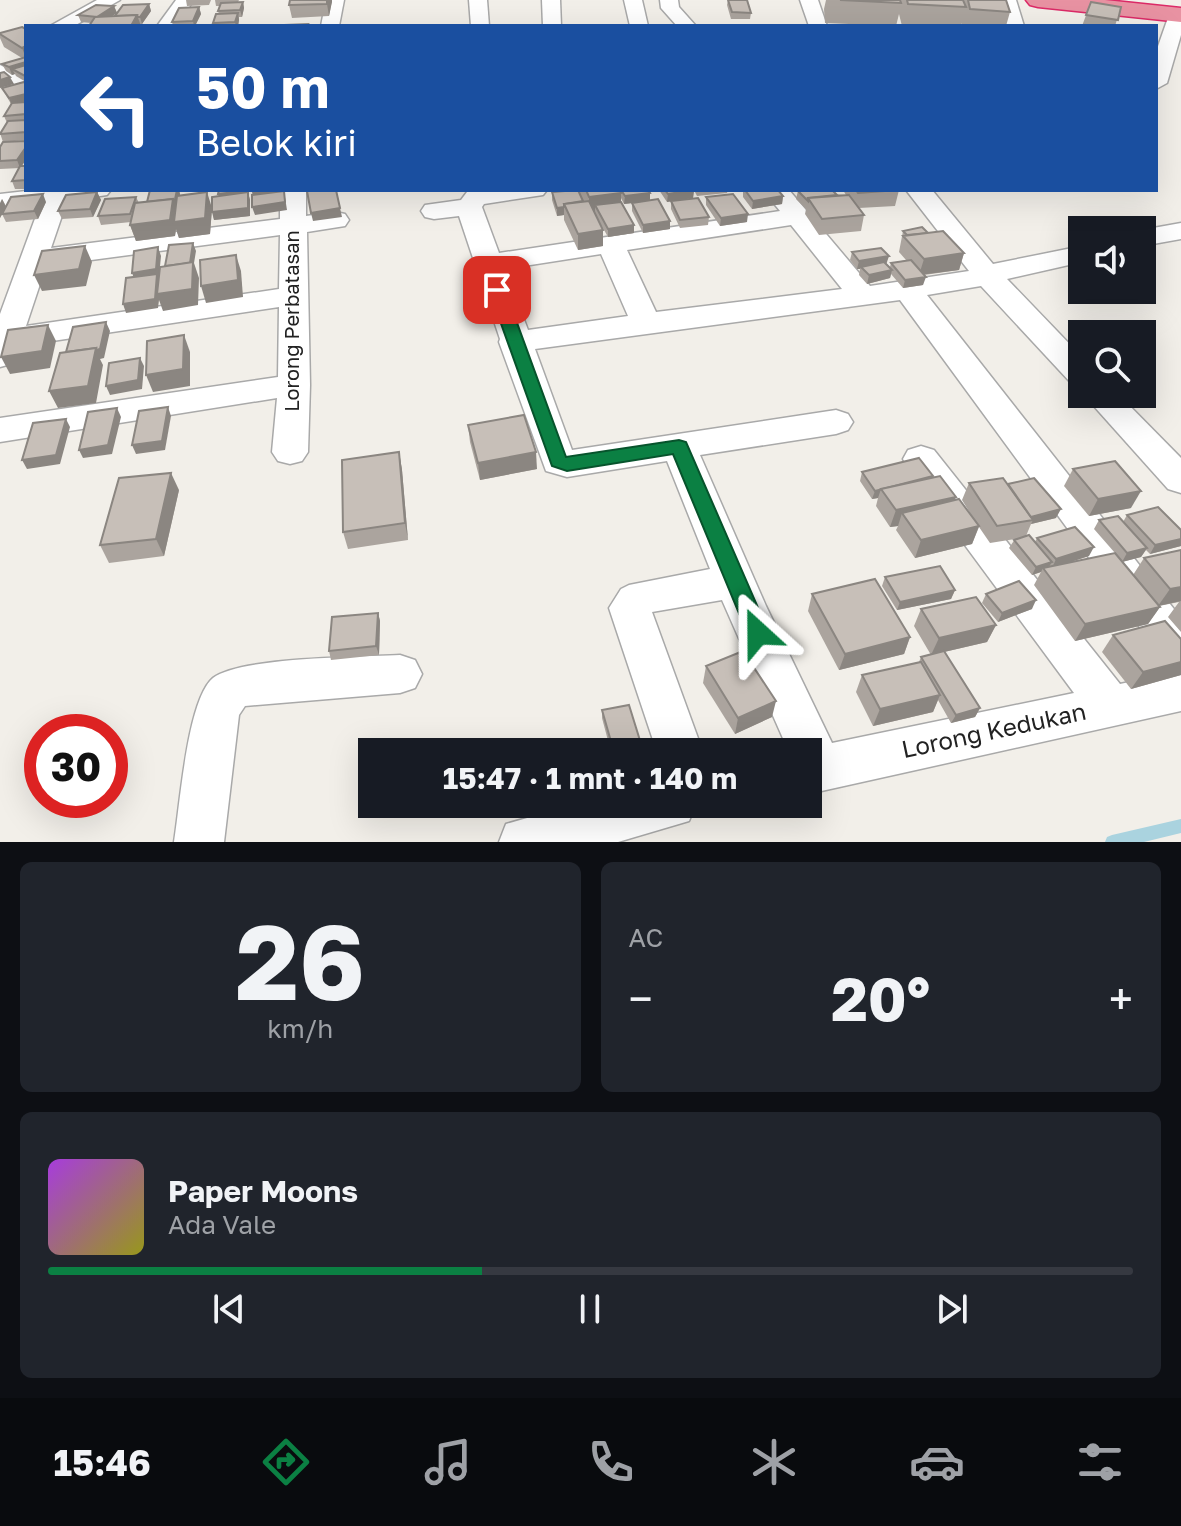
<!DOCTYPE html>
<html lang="id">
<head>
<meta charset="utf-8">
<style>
	body { margin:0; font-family:"Golos Text",sans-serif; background:#20242c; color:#f1f3f6; height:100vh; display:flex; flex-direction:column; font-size:30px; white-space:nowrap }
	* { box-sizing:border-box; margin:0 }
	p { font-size:26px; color:#9ea1a6 }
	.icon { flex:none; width:44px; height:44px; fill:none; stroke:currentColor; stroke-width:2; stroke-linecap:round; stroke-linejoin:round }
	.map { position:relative; height:842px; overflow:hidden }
	.drawer { display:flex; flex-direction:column; gap:20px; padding:20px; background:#0d0f14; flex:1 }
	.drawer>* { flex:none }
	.banner { position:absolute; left:24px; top:24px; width:1134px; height:168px; border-radius:0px; box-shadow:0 8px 32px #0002; background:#1a4fa0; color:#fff; overflow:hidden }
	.tools { position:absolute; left:1068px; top:216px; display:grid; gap:16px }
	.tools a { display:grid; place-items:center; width:88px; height:88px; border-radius:0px; background:#171b24; box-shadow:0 8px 32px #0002; font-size:40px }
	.speed { position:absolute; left:24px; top:714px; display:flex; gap:16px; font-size:40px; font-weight:700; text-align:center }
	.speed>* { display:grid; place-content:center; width:104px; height:104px; border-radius:50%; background:#171b24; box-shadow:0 8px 32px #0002; line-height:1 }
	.speed .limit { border:12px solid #d22; background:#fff; color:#111 }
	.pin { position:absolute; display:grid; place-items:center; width:68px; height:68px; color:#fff; margin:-34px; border-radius:16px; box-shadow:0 4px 12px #0006 }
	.me { position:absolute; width:88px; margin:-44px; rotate:336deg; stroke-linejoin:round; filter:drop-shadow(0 0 6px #0008) }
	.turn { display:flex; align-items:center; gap:28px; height:168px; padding:0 40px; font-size:36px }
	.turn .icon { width:104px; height:104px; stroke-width:2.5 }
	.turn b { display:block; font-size:56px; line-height:68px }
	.big { font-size:60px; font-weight:700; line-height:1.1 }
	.drawer .widget { flex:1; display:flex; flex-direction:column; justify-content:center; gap:12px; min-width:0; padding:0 28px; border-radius:12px; background:#20242c }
	.drawer .dial { align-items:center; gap:0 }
	.dial b { font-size:104px; line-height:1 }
	.song { display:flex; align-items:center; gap:24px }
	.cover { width:96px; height:96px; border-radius:12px; background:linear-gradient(135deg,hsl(280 70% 55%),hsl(60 70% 35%)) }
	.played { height:8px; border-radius:4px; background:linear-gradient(90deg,#0b8043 40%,#363941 40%) }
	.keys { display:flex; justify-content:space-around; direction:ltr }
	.heat { display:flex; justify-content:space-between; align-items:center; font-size:44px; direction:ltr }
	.drawer .tiles { flex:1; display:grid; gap:20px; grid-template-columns:1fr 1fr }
	.widget:last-child { grid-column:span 2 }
	.trip { position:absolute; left:358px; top:738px; width:464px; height:80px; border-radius:0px; background:#171b24; box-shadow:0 8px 32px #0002; font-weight:700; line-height:80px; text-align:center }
	.dock { display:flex; height:128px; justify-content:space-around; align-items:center; background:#090b0e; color:#9ea1a6 }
	.dock .icon { width:56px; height:56px }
	.dock .on { color:#0b8043 }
	.dock b { font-size:36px; color:#f1f3f6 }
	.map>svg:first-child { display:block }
</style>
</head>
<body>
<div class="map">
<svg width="1181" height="842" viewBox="0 0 1181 842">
	<rect width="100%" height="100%" fill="#f2efe9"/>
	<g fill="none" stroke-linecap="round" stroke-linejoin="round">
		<polygon fill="#aad3df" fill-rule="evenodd" points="1181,819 1181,833 1144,842 1105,842 1107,837 1112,835"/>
		<defs>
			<g id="street">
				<polygon points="97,0 120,0 74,26 50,26"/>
				<polygon points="176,0 194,0 176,26 157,26"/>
				<polygon points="326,0 344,0 339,26 321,26"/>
				<polygon points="469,0 487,0 489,26 471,26"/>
				<polygon points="542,0 560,0 561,26 543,26"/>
				<polygon points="624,0 642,0 648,26 630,26"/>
				<polygon points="660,0 678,0 679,7 696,26 677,26 661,8"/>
				<polygon points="800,0 818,0 827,26 809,26"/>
				<polygon points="998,0 1016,0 1024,26 1006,26"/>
				<polygon points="1178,9 1181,10 1181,35 1167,83 1156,89 1156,52 1169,15"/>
				<polygon points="0,65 26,78 26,91 16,89 0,80"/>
				<path d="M35 190H111L107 195 67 201 51 248 280 219V190H306V216L336 212 345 214 349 220 345 226 307 232 310 385 308 452 302 461 290 464 278 461 272 452 277 398 0 442V418L278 377 279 307 19 346 11 364 0 367V314L40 205 0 210V194ZM280 235 279 289 26 326 46 266Z"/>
				<path d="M474 190H547L543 195 484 204 482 207 499 253 780 211 763 190H789L870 286 969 271 906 190H932L993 264 1082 246V262L1007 279 1082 357V386L1071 383 981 286 927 295 1181 618V668L1166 663 900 300 535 349 572 450 836 410 848 414 853 422 848 430 836 434 700 455 766 606 832 743 1074 693 908 468 903 459 908 450 921 446 934 450 1120 684 1181 671V711L808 794V752H789L722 600 652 612 703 752H657L609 608 621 589 629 585 710 569 667 461 567 477 546 471 499 342 500 339 459 216 434 219 425 217 421 211 425 205 461 200 467 192ZM791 225 842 289 656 312 627 250ZM601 254 628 316 528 330 505 269Z"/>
				<polygon points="1181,223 1181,239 1142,246 1142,230"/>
				<polygon points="1083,394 1118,394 1181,458 1181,493 1168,489"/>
				<path d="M400 655 415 660 422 674 415 688 400 693 245 706 239 715 224 842H174C180 806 187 700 213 678 240 657 362 657 400 655Z"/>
				<polygon points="576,804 696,804 689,821 618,842 499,842 506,824"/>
			</g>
			<polygon id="highway" points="1026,0 1105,0 1181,8 1181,22 1038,7 1030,5"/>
		</defs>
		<use href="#street" stroke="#a9a9a9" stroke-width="3"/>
		<use href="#highway" stroke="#dc2a67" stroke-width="3"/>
		<use href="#street" fill="#fff" fill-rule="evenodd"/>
		<use href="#highway" fill="#e892a2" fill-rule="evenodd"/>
	</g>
	<g fill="#aba49e">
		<polygon points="186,0 211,0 209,5 187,6"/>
		<polygon points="215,0 239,0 238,2 243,2 244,8 242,17 239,17 239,20 238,26 213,26 213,23 219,14 218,11 220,6 216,6"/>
		<polygon points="290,0 332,0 329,16 292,18 289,5"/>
		<polygon points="728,0 747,0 751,13 750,19 731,19 727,5"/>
		<polygon points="826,0 900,0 901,2 901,0 1006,0 1010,12 1006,26 962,26 962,23 961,26 902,26 899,14 896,26 825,23 824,9"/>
		<polygon points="1091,2 1121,7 1115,26 1082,26"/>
		<polygon points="149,4 151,11 142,24 140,24 141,26 89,26 91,23 81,22 78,15 114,6 117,13 112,16 115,16"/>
		<polygon points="199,7 201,14 195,26 173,26 172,22"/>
		<polygon points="26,29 26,82 16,76 15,74 12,75 6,71 2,64 22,58 4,47 0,38 0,33"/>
		<polygon points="2,88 26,102 26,140 3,142 0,133 7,123 4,116 11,104"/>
		<polygon points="26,141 26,163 25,161 22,166 26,166 26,189 15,189 12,181 20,168 0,169 0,147"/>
		<polygon points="150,190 179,190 180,195 212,208 247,190 250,200 250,216 214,220 212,209 210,234 179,238 176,229 175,236 136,241 130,225 131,222 101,225 98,216 136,197 139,203 147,202"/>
		<polygon points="579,190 648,190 650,193 650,200 670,229 643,233 632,211 632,203 624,204 621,198 621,202 634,225 634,233 608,237 594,212 603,246 578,250 564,220 564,215 557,216 552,200 552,192 579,192"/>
		<polygon points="659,190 694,190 693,198 678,200 709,217 708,225 680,228 671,209 671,201 667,202"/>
		<polygon points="694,190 728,190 727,193 697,196"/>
		<polygon points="734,190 778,190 783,196 782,204 752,209 743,197 743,192 735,192"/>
		<polygon points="843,190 899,190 895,206 859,208 864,215 861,231 819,235 805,214 806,209 796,199 798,191 846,195"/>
		<polygon points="97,192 101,200 93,217 62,219 58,211"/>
		<polygon points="706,197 747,222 720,226 706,205"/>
		<polygon points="2,199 6,206 46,202 38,219 6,222 2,214 0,218"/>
		<polygon points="903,231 928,233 964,253 959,270 924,275 923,285 903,288 891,274 890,278 867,284 859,275 860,269 857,269 850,260 852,252 887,264 890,267 891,263 906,260 899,252"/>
		<polygon points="468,425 537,469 480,480 470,442"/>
		<polygon points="399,452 402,470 408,540 348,549 343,532"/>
		<polygon points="1073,469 1131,508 1089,516 1064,486"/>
		<polygon points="862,472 933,476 955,500 975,521 962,500 969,483 1008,484 1056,518 1031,524 1026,536 1035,542 1037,538 1089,556 1064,564 1115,553 1094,529 1099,520 1123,522 1127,515 1181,530 1181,546 1150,554 1146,550 1141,557 1122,562 1133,575 1144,558 1181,550 1181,632 1168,617 1179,602 1159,606 1160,607 1148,624 1075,641 1034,585 1041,572 1032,575 1009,548 1015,539 990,543 979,527 972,544 915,558 896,530 898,526 890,527 876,506 878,498 872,499 860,481"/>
		<polygon points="179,490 164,556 109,563 100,545"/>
		<polygon points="885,577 955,590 951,599 897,610 882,586"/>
		<polygon points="812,594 910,637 904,654 839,670 808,611"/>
		<polygon points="986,594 1032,609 998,622 982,603"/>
		<polygon points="921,609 996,625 987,642 944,652 980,708 975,717 951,723 938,700 933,712 873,726 856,692 862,675 919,662 921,657 931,655 914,626"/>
		<polygon points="378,613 380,621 379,655 331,660 329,651"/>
		<polygon points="1113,635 1181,639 1181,675 1131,689 1102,652"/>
		<polygon points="706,666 772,717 735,734 703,683"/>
		<polygon points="602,710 641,752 611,752 602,718"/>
	</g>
	<g fill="#8b8681">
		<polygon points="327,0 332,0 332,2 329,16 327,4"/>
		<polygon points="243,2 244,8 242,17 240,10"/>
		<polygon points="149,4 151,11 142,24 140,17"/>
		<polygon points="114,6 117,13 99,24 97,17"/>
		<polygon points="199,7 201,14 195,26 194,26 193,21"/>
		<polygon points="238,13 239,20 238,26 236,26 235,22"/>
		<polygon points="137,15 141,26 131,26"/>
		<polygon points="26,46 26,58 22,48"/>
		<polygon points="26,62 26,70 12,69 15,74 12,75 9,67"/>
		<polygon points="10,77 14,84 0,88 0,80"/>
		<polygon points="26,94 26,102 12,106 9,98"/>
		<polygon points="26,147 26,159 24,159 25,161 20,168 17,160"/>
		<polygon points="177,190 179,190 180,194 177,212 207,192 212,208 210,234 179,238 176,229 175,236 136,241 130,225 149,215"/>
		<polygon points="247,190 246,199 221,202 218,194"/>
		<polygon points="264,190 280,190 280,196 254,200 252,192"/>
		<polygon points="694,190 693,198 667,202 668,194"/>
		<polygon points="284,191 287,210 255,215 252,207"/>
		<polygon points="97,192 101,200 93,217 90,209"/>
		<polygon points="248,192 250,200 250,216 214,220 212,212"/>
		<polygon points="621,193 621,208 595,205 595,212 589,212 589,197"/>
		<polygon points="650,193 650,201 624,204 625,196"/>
		<polygon points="43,194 46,202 38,219 34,211"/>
		<polygon points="783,196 782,204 752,209 753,201"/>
		<polygon points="2,199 6,207 0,218 0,203"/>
		<polygon points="564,207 564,215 557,216 557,208"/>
		<polygon points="340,208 342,217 313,221 311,213"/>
		<polygon points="748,214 747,222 720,226 721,218"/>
		<polygon points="670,221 670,229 643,233 643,225"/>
		<polygon points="634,225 634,233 608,237 608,229"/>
		<polygon points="603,230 603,246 578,250 578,234"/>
		<polygon points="193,243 196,251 194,263 199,278 198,305 163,311 159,300 158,308 126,313 123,304 135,281 132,273 158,247 161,256 159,277 168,276"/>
		<polygon points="85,246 92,262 86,286 42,291 34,275"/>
		<polygon points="964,253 959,270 919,275 924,259"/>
		<polygon points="236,255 241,271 243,297 206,303 201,286"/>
		<polygon points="889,256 886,265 861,267 860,269 857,269 859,261"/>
		<polygon points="892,270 890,278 867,284 869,275"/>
		<polygon points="926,277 923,285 903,288 905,280"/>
		<polygon points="106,322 110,331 104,358 100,359 103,365 96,403 58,408 49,391"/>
		<polygon points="48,325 56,341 50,368 10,374 1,357"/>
		<polygon points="184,335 190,352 190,386 153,392 146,375"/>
		<polygon points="140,358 144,366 142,389 110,395 106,386"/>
		<polygon points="168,407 171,416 165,450 136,454 132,445"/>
		<polygon points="117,408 121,417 112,454 83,458 79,450"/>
		<polygon points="66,419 70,427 60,464 27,469 22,460"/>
		<polygon points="399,452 402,470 408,540 405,523"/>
		<polygon points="536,452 537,469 480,480 478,463"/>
		<polygon points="171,473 179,490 164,556 156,539"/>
		<polygon points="881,489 878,498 872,499 875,491"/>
		<polygon points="1141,491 1131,508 1089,516 1098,499"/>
		<polygon points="956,497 949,514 902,513 898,526 890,527 896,510"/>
		<polygon points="1061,509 1056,518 1031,524 1033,520 1029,517"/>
		<polygon points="979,526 972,544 915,558 921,540"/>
		<polygon points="1181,539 1181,546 1150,554 1155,545"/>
		<polygon points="1094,547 1089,556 1052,568 1056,559"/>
		<polygon points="1147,548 1141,557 1122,562 1127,553"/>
		<polygon points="1052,562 1047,570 1043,568 1041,572 1032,575 1036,567"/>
		<polygon points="1181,587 1181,601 1158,606 1170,589"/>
		<polygon points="955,590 951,599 897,610 900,602"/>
		<polygon points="1036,600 1032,609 998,622 1002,613"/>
		<polygon points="1160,607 1148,624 1075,641 1085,624"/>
		<polygon points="378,613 380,621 379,655 376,646"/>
		<polygon points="996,625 987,642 931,655 939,638"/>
		<polygon points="910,637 904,654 839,670 845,654"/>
		<polygon points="1181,662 1181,675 1131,689 1143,672"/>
		<polygon points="940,695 933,712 873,726 880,709"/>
		<polygon points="776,701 772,717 735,734 738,718"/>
		<polygon points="980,708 975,717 951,723 956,715"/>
		<polygon points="642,747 641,752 617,752"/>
	</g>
	<g fill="#c7bfb8" stroke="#8b8681" stroke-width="2">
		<polygon points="290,0 327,0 327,4 289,5"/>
		<polygon points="728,0 747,0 751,13 732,12"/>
		<polygon points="840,0 900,0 901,3"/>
		<polygon points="907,0 963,0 966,7 908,4"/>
		<polygon points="968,0 1006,0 1010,12 970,9"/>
		<polygon points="243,2 240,10 218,11 221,3"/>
		<polygon points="1091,2 1121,7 1118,20 1086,15"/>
		<polygon points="149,4 140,17 138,17 137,15 115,16 123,5"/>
		<polygon points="96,5 114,6 97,17 78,15"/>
		<polygon points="199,7 193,21 172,22 179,8"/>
		<polygon points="238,13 235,22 213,23 216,14"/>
		<polygon points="137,15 131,26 89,26 95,17"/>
		<polygon points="308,24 307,26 285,26 285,25"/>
		<polygon points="22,27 26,29 26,46 22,48 0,34 0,33"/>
		<polygon points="26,57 26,62 9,67 2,64"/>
		<polygon points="26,65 26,75 25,76 12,69"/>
		<polygon points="4,72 10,77 0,80 0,73"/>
		<polygon points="24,82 26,85 26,94 9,98 2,88"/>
		<polygon points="26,102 26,114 4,116 12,103"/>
		<polygon points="26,120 26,132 0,134 8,121"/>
		<polygon points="26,141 26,147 17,160 0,161 0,147 3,142"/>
		<polygon points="20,166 26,166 26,180 12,181"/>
		<polygon points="150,190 177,190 174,204 173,199 147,202"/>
		<polygon points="219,190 244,190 244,191 218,194"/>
		<polygon points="315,190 336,190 340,208 311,213 307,191"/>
		<polygon points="578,190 583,201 564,204 564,207 557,208 552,192"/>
		<polygon points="586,190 620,190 621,193 589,197"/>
		<polygon points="621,190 648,190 650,193 625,196"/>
		<polygon points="665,190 693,190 668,194"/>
		<polygon points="745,190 778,190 783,196 753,201"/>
		<polygon points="803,190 832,190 837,195 808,198 808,201 798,191"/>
		<polygon points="856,190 899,190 858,193"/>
		<polygon points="284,191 285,202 252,207 252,195"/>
		<polygon points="97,192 90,209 58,211 66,195"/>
		<polygon points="207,192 205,218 174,222 177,196"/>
		<polygon points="248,192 248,208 212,212 212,197"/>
		<polygon points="43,194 34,211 2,214 11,197"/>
		<polygon points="733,194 748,214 721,218 706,197"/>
		<polygon points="849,195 864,215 822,219 808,198"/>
		<polygon points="136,197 130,214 98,216 105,199"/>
		<polygon points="698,198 709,217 680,220 671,201"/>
		<polygon points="173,199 170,220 130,225 135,203"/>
		<polygon points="658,199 670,221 643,225 632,203"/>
		<polygon points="589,201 603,230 578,234 564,204"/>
		<polygon points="621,202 634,225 608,229 595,205"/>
		<polygon points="922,227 928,233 907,235 903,231"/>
		<polygon points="943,231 964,253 924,259 903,236"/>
		<polygon points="193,243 190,263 165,266 169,245"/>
		<polygon points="85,246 79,269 34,275 42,251"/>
		<polygon points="158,247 156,269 132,273 134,251"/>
		<polygon points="881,248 889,256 859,261 852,252"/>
		<polygon points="236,255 238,280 201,286 200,260"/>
		<polygon points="911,260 926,277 905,280 891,263"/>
		<polygon points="193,262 192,289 157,294 160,267"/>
		<polygon points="884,262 892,270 869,275 861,267"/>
		<polygon points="157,274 155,299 123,304 126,278"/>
		<polygon points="106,322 100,349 95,350 96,348 66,352 73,327"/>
		<polygon points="48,325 42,351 1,357 8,330"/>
		<polygon points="184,335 183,369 146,375 147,341"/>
		<polygon points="96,348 88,386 49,391 60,353"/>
		<polygon points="140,358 138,380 106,386 109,363"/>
		<polygon points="168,407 162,441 132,445 139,411"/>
		<polygon points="117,408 108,445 79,450 88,412"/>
		<polygon points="524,415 536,452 478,463 468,425"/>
		<polygon points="66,419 56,455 22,460 33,423"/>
		<polygon points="399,452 405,523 343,532 342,460"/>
		<polygon points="919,458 933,476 875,491 862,472"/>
		<polygon points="1115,461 1141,491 1098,499 1073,469"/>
		<polygon points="171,473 156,539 100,545 119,478"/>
		<polygon points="940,476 956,497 896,510 881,489"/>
		<polygon points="1003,478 1033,520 997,526 969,483"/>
		<polygon points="1034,478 1061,509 1031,517 1008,484"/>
		<polygon points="959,499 979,526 921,540 902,513"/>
		<polygon points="1158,507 1181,530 1181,539 1155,545 1127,515"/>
		<polygon points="1118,516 1147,548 1127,553 1099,520"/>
		<polygon points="1075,527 1094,547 1056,559 1037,538"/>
		<polygon points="1029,535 1052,562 1036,567 1014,540"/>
		<polygon points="1181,550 1181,587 1170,589 1144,558"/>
		<polygon points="1115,553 1160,607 1085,624 1043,568"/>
		<polygon points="940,566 955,590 900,602 885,577"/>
		<polygon points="875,579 910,637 845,654 812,594"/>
		<polygon points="1019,581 1036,600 1002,613 986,594"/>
		<polygon points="976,597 996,625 939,638 921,609"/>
		<polygon points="378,613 376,646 329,651 332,617"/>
		<polygon points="1165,621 1181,639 1181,662 1143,672 1113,635"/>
		<polygon points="743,651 776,701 738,718 706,666"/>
		<polygon points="944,651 980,708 956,715 921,657"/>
		<polygon points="921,662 940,695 880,709 862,675"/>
		<polygon points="629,705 642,747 614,752 602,710"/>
	</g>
	<polygon fill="#0b8043" stroke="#07532c" stroke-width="2" points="497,285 505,290 566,457 679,440 686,442 769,633 766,640 758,642 750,640 673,454 567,471 552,466 489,290"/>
	<g text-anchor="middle" stroke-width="7" stroke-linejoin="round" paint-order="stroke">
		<g font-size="20" fill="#222" stroke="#fff">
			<text transform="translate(292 321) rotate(-90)" y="7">Lorong Perbatasan</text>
		</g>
		<g font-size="24" fill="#222" stroke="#fff">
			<text transform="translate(994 731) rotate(-12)" y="8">Lorong Kedukan</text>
		</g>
	</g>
</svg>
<div class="tools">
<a><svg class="icon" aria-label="sound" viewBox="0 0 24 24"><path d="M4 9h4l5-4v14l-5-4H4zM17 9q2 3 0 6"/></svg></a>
<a><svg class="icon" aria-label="search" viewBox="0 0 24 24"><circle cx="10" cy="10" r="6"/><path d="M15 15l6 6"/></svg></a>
</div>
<div class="speed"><div class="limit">30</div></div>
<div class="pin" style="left:497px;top:290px;background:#d93025"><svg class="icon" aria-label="arrive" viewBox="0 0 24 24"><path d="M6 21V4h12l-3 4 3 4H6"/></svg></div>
<svg class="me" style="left:758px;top:633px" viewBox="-20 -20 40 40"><path d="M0-17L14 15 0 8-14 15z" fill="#0b8043" stroke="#fff" stroke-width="4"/></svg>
<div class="trip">15:47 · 1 mnt · 140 m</div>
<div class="banner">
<div class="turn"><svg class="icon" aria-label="left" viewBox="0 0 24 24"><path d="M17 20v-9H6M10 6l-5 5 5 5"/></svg><div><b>50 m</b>Belok kiri</div></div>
</div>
</div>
<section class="drawer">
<div class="tiles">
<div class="widget dial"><b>26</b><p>km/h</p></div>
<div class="widget"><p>AC</p>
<div class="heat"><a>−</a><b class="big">20°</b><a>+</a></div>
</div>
<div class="widget">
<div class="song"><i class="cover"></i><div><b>Paper Moons</b><p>Ada Vale</p></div></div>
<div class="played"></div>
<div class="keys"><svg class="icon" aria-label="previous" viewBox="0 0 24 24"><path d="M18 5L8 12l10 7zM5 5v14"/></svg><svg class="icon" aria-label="pause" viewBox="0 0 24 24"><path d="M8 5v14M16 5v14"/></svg><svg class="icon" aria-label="next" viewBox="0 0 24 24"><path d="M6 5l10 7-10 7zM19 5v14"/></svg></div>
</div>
</div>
</section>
<nav class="dock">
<b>15:46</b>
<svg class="icon on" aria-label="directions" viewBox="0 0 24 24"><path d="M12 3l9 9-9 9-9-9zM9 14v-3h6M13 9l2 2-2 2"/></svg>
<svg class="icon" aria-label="music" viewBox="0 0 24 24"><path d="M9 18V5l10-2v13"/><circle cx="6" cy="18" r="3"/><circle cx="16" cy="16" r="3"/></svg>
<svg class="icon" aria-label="phone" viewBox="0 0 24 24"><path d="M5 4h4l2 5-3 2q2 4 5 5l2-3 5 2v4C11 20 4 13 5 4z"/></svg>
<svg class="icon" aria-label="climate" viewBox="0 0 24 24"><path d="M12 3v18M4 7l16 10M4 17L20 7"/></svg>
<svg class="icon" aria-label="car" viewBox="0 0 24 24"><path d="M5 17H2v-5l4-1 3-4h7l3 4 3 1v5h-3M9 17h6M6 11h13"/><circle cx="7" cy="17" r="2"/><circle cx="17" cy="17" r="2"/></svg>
<svg class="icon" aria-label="filters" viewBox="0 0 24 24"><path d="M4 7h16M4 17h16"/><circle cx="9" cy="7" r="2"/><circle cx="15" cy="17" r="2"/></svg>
</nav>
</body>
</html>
